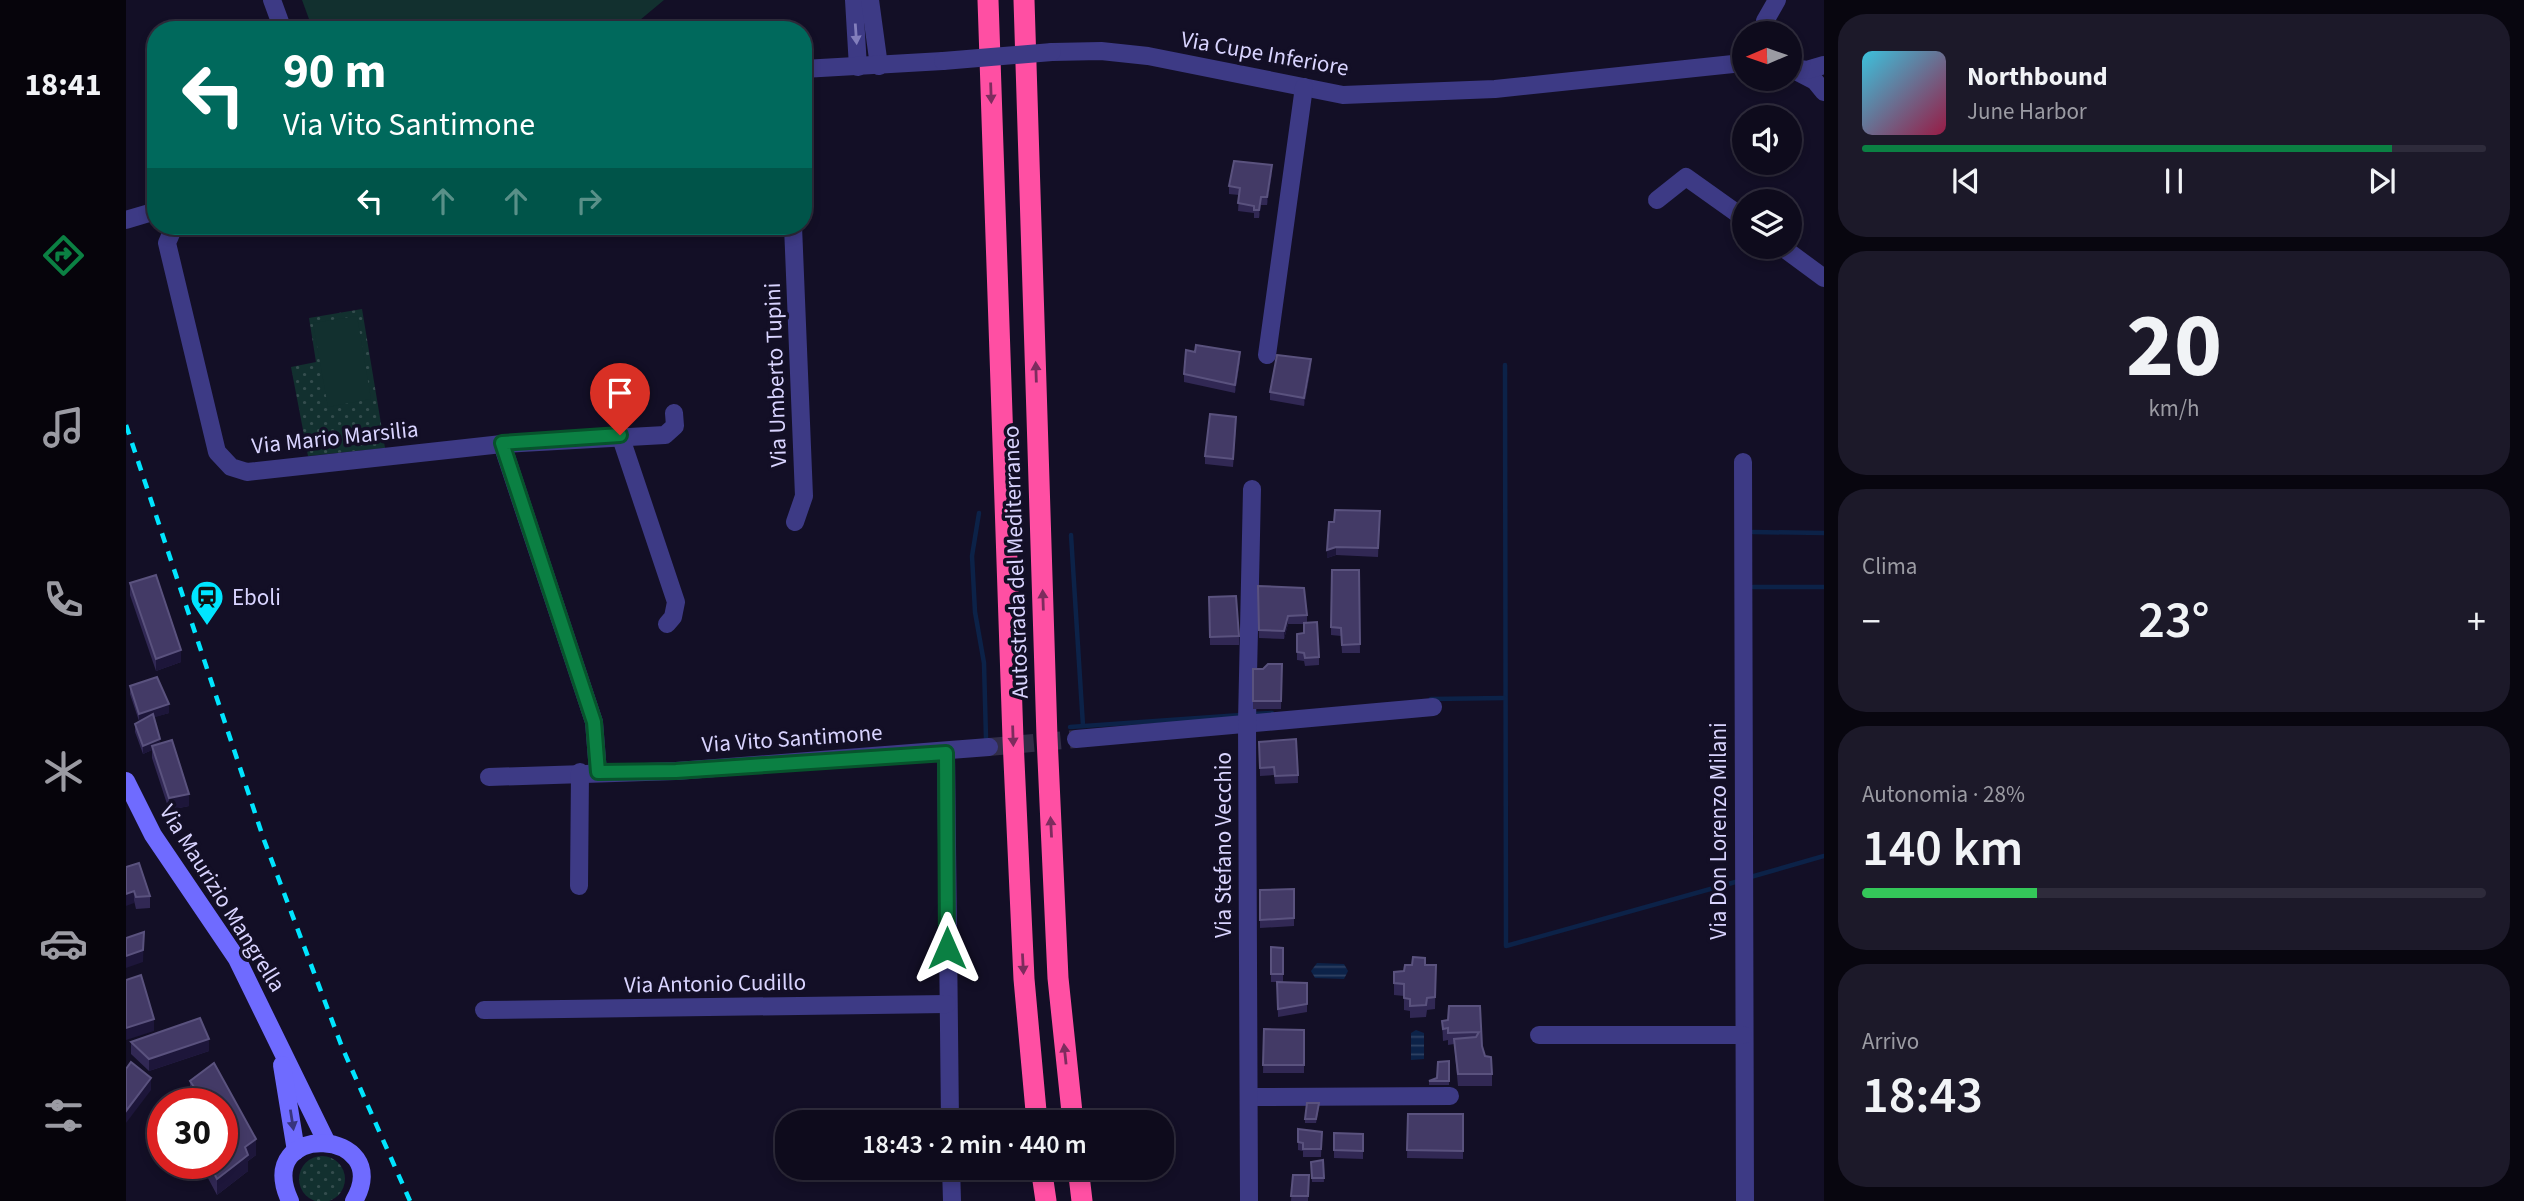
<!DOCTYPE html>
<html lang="it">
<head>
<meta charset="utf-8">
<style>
	body { margin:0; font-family:"Source Sans 3",sans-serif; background:#1c1929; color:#f1f3f6; height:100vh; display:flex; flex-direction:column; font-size:26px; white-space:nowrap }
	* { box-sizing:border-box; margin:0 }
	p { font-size:23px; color:#9b9ba3 }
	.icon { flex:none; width:38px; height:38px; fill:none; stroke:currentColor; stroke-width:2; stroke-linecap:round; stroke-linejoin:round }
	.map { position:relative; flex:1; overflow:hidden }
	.side { display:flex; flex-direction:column; gap:14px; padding:14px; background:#08060f; width:700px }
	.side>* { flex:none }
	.hud { position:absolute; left:21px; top:21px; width:665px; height:214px; border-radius:28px; box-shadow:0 4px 10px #0003,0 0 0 2px #2e2b3b; background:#00695c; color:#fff; overflow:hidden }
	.needle { width:46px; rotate:268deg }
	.tools { position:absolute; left:1606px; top:21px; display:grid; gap:14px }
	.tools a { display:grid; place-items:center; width:70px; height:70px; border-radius:50%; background:#0e0b1c; box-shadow:0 4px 10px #0003,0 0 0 2px #2e2b3b; font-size:35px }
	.speed { position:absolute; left:21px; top:1088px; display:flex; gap:14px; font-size:35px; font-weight:700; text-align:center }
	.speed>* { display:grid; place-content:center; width:91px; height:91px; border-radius:50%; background:#0e0b1c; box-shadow:0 4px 10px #0003,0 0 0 2px #2e2b3b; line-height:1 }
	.speed .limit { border:10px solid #d22; background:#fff; color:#111 }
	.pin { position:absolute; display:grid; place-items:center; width:60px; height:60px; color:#fff; margin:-72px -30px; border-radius:50% 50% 50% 0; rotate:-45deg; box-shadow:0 0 7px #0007 }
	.pin .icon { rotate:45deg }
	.me { position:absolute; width:77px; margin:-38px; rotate:0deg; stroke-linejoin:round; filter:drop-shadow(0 0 5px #0008) }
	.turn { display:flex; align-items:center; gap:24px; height:147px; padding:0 21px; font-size:32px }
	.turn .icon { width:91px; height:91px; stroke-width:2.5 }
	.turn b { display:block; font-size:49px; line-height:60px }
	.lanes { display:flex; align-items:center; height:66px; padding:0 21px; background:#0003; justify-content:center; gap:35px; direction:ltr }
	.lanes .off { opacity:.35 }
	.big { font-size:52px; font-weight:600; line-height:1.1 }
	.side .tile { flex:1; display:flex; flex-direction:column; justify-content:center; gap:10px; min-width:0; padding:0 24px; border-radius:28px; background:#1c1929 }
	.side .dial { align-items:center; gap:0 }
	.dial b { font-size:91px; line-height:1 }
	.song { display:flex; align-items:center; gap:21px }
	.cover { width:84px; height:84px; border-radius:10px; background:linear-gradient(135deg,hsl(190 70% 55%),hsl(340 70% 35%)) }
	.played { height:7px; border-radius:4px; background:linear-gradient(90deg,#0b8043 85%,#2e2b3b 85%) }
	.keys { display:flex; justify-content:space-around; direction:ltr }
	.heat { display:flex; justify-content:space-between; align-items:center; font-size:38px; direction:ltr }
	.charge { height:10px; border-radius:5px; background:linear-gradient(90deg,#34c759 28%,#2e2b3b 0) }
	.trip { position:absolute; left:649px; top:1110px; width:399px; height:70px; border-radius:28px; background:#0e0b1c; box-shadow:0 4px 10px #0003,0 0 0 2px #2e2b3b; font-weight:600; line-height:70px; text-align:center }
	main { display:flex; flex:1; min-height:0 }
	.dock { display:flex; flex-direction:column; width:126px; justify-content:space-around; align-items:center; background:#06040b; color:#9b9ba3 }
	.dock .icon { width:49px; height:49px }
	.dock .on { color:#0b8043 }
	.dock b { font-size:32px; color:#f1f3f6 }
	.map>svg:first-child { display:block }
</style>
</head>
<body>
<main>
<nav class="dock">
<b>18:41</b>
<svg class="icon on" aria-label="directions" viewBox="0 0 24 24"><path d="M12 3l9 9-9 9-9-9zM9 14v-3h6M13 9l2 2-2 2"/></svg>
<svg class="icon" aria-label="music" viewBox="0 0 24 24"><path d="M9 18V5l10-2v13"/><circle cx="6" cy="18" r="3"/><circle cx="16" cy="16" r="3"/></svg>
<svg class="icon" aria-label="phone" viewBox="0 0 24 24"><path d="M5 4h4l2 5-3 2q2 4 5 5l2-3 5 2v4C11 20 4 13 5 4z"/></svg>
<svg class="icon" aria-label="climate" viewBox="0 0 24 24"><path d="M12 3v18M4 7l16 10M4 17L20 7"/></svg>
<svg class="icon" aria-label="car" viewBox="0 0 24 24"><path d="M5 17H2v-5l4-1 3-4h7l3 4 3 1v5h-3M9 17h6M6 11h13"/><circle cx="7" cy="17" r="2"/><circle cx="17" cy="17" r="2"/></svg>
<svg class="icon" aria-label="filters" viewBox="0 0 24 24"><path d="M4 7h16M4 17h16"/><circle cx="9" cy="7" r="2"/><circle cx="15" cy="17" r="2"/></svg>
</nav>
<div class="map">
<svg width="1698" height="1201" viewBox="0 0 1698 1201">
	<defs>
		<pattern id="grass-dots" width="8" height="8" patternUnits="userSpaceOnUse" patternTransform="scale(1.75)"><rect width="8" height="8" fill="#12302f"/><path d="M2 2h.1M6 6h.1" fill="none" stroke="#344d4e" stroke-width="1.8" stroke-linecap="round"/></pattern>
		<pattern id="water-rules" width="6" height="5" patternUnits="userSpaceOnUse" patternTransform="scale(1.75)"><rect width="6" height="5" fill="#0c2248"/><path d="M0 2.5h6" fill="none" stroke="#2f4163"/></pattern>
	</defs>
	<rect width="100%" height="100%" fill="#130f26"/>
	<g fill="url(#grass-dots)">
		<polygon points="236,309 259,448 182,456 165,367 190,362 183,318"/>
		<circle cx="196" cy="1179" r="23"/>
	</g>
	<g fill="#12302f">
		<polygon points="176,0 538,0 502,30 187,30"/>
		<polygon points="231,316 245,399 202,407 187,323"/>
	</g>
	<g fill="url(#water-rules)">
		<polygon points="1191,963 1218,964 1222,971 1218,979 1189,978 1185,971"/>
		<polygon points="1290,1030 1298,1033 1298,1059 1285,1060 1285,1033"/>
	</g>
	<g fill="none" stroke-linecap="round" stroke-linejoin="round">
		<g stroke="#0c2248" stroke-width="4.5">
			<polyline points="1379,365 1380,946 1613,881"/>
			<polyline points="853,513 846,556 849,612 858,663 860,739"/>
			<polyline points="1627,532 1698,533"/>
			<polyline points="945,535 957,726"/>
			<polyline points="1627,587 1698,587"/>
			<polyline points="1305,699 1378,698"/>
			<polyline points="1127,714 1146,713"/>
			<polyline points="944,727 1115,715"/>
			<polyline points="1621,878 1698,856"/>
		</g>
		<polyline stroke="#312d47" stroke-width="18" stroke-dasharray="18 9" stroke-linecap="butt" points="863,747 950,739"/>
		<g stroke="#3d3a85" stroke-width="18">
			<polyline points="146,0 157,30"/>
			<polyline points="728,0 732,67"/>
			<polyline points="744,0 753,66"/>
			<polyline points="1639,33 1639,21 1651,0"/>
			<polyline points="926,52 975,51 1022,56 1217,95 1369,89 1607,64 1619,58"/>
			<polyline points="1664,68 1689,81 1698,92"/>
			<polyline points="1667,68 1681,70 1698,65"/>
			<polyline points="677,69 817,61"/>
			<polyline points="1531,200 1560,177 1619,219"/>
			<polyline points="0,220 30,211"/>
			<polyline points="56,226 47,229 41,243 91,452 105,467 121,472 376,444 539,435 549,426 548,413"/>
			<polyline points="667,226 678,496 669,522"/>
			<polyline points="1656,247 1698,278"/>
			<polyline points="1141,355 1178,87"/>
			<polyline points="494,435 550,602 547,617 541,624"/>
			<polyline points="376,444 468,722 472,772"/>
			<polyline points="1617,462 1619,1201"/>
			<polyline points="950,739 1307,707"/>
			<polyline points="820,753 824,1122"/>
			<polyline points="363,777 550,771 863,747"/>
			<polyline points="453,886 454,772"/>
			<polyline points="358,1010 821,1004"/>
			<polyline points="1413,1035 1617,1035"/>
			<polyline points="1123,1097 1324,1096"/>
			<polyline points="825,1167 826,1201"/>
			<polyline points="1123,1201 1121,722 1126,489"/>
		</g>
		<g stroke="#6f6bff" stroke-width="18">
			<polyline points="0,781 27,835 111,959 200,1141"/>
			<polyline points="156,1065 170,1151"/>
			<path d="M164 1201C126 1119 270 1129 228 1201"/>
		</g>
		<g stroke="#ff4fa3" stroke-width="21">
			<polyline points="862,0 887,739 898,979 911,1122"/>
			<polyline points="898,0 921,737 932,978 947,1122"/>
			<polyline points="915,1167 920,1201"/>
			<polyline points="952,1167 956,1201"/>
		</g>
		<polyline stroke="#00e5ff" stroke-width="4.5" stroke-dasharray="10 9" stroke-linecap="butt" points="0,425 138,840 216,1047 284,1201"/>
		<polyline stroke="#3d3a85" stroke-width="18" points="817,61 926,52"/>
	</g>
	<g fill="#312854">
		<polygon points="1146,173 1141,205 1135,205 1133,218 1128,218 1128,213 1112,211 1113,195 1103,194 1103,186"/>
		<polygon points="1069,352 1114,360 1109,393 1058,382 1058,374"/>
		<polygon points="1185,367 1178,406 1144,400 1144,392"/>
		<polygon points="1110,425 1107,467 1079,464 1079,456"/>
		<polygon points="1254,511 1252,557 1210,555 1201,558 1208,522"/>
		<polygon points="1233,570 1234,653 1216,653 1215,636 1205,635 1205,627"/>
		<polygon points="4,583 55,662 30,671 4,595"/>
		<polygon points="1132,586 1181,615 1181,623 1193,657 1193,665 1179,666 1178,661 1171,660 1171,634 1178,633 1178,624 1162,624 1158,639 1133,638"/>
		<polygon points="1083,597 1113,636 1113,645 1084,645"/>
		<polygon points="1156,664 1155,709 1127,709 1127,669 1137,669"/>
		<polygon points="4,686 43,713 28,717 34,744 63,806 43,810 26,758 26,750 17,754 9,732 9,724 13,721 4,694"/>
		<polygon points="1133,742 1172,775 1172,783 1149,784 1148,775 1134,776"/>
		<polygon points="0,867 24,896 24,908 10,909"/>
		<polygon points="1134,890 1168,918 1168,926 1134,928"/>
		<polygon points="1145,947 1157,948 1157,982 1145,982"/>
		<polygon points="1299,965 1310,965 1309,1009 1301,1010 1300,1017 1284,1018 1284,1011 1278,1010 1278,996 1268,995 1268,972 1278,971"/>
		<polygon points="1151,982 1181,983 1181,1012 1152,1017"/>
		<polygon points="1354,1006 1356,1046 1359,1056 1366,1074 1366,1086 1332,1086 1328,1044 1322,1045 1322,1040 1317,1041 1316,1021 1322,1020"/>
		<polygon points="1138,1029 1178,1030 1178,1073 1137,1073"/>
		<polygon points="5,1042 83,1051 23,1071 5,1054"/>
		<polygon points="1323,1061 1323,1085 1303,1085 1303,1081 1311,1078"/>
		<polygon points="88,1063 130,1139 130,1155 122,1161 122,1171 91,1195 76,1167 76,1164 96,1164 96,1104 46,1104 64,1090 64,1081"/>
		<polygon points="1193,1107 1190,1123 1179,1123 1179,1119"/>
		<polygon points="1282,1114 1337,1114 1337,1159 1281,1158"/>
		<polygon points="1172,1129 1196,1132 1195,1157 1177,1157 1177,1151 1172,1150"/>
		<polygon points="1208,1133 1237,1134 1237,1159 1208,1158"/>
		<polygon points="1197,1160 1198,1182 1186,1182 1185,1162"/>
		<polygon points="1167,1175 1183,1175 1182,1201 1165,1201"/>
	</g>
	<g fill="#1d163a">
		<polygon points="1146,165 1146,173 1141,205 1141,197"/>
		<polygon points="1135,197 1135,205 1133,218 1133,210"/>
		<polygon points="1114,352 1114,360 1109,393 1109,385"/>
		<polygon points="1185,359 1185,367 1178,406 1178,398"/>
		<polygon points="1210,547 1210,555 1201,558 1201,550"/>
		<polygon points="1162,616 1162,624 1158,639 1158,631"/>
		<polygon points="55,650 55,662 30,671 30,659"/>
		<polygon points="43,704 43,713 13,722 13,714"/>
		<polygon points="34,739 34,747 26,746 26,750 17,754 17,746"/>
		<polygon points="63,794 63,806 43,810 43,798"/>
		<polygon points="8,891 8,903 0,906 0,894"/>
		<polygon points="18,932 17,962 0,968 0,956"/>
		<polygon points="28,1019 28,1031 0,1040 0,1028"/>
		<polygon points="83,1039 83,1051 23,1071 23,1059"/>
		<polygon points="25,1078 25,1090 0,1123 0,1111"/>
		<polygon points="130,1139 130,1155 122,1161 122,1171 91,1195 91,1179 119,1147"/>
	</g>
	<g fill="#433a66" stroke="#5a527e" stroke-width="2">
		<polygon points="1108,161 1146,165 1141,197 1135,197 1133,210 1128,210 1128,206 1112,203 1114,188 1103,186"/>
		<polygon points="1070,345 1114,352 1109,385 1058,374 1060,350 1069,352"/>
		<polygon points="1151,355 1185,359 1178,398 1144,392"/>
		<polygon points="1084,414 1110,417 1107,459 1079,456"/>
		<polygon points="1209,510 1254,511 1252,548 1210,547 1201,550 1203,522 1208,522"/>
		<polygon points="1206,570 1233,570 1234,644 1216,645 1215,628 1205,627"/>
		<polygon points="30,575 55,650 30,659 4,583"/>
		<polygon points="1132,586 1178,588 1181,615 1162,616 1158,631 1133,630"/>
		<polygon points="1110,596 1113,636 1084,637 1083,597"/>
		<polygon points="1191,622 1193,657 1179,658 1178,653 1171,652 1171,634 1178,633 1178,623"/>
		<polygon points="1142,664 1156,664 1155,701 1127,701 1127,669 1137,669"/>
		<polygon points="31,677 43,704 13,714 4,686"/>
		<polygon points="27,714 34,739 17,746 9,724"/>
		<polygon points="1170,739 1172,775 1149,776 1148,767 1134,768 1133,742"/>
		<polygon points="46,740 63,794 43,798 26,746"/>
		<polygon points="13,863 24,896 10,897 8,891 0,894 0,867"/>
		<polygon points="1168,889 1168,918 1134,920 1134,890"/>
		<polygon points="18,932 17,950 0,956 0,938"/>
		<polygon points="1145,947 1157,948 1157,974 1145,974"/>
		<polygon points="1287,957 1299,958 1299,965 1310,965 1309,997 1301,998 1300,1005 1284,1006 1284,999 1278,998 1278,984 1268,983 1268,972 1278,971 1279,965 1286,965"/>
		<polygon points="15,975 28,1019 0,1028 0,980"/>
		<polygon points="1151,982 1181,983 1181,1004 1152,1009"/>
		<polygon points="1323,1006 1354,1006 1356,1046 1359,1056 1365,1057 1366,1074 1332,1074 1328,1039 1350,1037 1353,1032 1322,1033 1322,1028 1317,1029 1316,1021 1322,1020"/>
		<polygon points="74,1018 83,1039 23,1059 5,1042"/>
		<polygon points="1138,1029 1178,1030 1178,1065 1137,1065"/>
		<polygon points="1323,1061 1323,1081 1303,1081 1311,1078 1312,1062"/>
		<polygon points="5,1062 25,1078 0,1111 0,1069"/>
		<polygon points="88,1063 130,1139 119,1147 122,1155 91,1179 83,1164 96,1164 96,1104 46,1104 68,1087 64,1081"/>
		<polygon points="1181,1103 1193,1103 1190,1119 1179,1119"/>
		<polygon points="1282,1114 1337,1114 1337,1151 1281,1150"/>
		<polygon points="1172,1129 1196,1132 1195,1149 1177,1149 1177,1143 1172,1142"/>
		<polygon points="1208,1133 1237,1134 1237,1151 1208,1150"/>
		<polygon points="1197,1160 1198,1178 1186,1178 1185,1162"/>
		<polygon points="1167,1175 1183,1175 1182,1196 1165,1196"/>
	</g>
	<defs><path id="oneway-solid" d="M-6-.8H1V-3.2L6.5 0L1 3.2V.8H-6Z" transform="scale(1.75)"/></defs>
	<use fill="#837fbc" href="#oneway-solid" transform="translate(730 34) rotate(86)"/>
	<g fill="#7d2c5e">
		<use href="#oneway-solid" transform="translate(865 93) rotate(88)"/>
		<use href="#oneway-solid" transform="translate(910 372) rotate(-92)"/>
		<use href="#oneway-solid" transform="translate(917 600) rotate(-92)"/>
		<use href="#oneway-solid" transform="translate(887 736) rotate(88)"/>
		<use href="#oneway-solid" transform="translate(925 827) rotate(-93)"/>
		<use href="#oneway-solid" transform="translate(897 964) rotate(87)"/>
		<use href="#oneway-solid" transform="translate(939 1054) rotate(-96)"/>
	</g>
	<use fill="#38347d" href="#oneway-solid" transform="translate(166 1120) rotate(81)"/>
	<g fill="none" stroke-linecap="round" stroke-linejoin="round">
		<defs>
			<polyline id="route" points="494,435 376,443 468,722 472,772 550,771 820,753 821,948"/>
		</defs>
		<use href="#route" stroke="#07532c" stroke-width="18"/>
		<use href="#route" stroke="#0b8043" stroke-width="12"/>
	</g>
	<defs>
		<symbol id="station-pin" viewBox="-11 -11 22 30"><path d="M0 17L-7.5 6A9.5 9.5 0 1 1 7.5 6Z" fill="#00e5ff" stroke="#130f26"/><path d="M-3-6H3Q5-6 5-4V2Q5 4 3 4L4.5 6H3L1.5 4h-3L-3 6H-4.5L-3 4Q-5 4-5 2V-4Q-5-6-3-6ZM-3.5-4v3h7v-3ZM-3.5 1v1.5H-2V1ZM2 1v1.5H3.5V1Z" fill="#111"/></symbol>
	</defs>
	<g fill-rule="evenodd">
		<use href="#station-pin" x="62" y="578" width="38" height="52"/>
	</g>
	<g text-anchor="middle" stroke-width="7" stroke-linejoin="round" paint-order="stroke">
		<g font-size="23" fill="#d9d4ff" stroke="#130f26">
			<text transform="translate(1139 53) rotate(10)" y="8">Via Cupe Inferiore</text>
			<text transform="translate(649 375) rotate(-92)" y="8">Via Umberto Tupini</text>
			<text transform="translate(209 437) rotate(-6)" y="8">Via Mario Marsilia</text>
			<text transform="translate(889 562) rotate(-92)" y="8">Autostrada del Mediterraneo</text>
			<text transform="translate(666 738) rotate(-4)" y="8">Via Vito Santimone</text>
			<text transform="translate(1592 831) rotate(-90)" y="8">Via Don Lorenzo Milani</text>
			<text transform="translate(1097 845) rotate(-90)" y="8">Via Stefano Vecchio</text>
			<text transform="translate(97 898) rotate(58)" y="8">Via Maurizio Mangrella</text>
			<text transform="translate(589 983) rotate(-1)" y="8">Via Antonio Cudillo</text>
		</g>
		<g font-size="23" fill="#d9d4ff" stroke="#130f26" text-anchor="start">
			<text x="106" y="605">Eboli</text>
		</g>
	</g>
</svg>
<div class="tools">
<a><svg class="needle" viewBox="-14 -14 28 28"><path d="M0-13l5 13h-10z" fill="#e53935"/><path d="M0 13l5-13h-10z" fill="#9b9ba3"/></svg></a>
<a><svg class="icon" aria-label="sound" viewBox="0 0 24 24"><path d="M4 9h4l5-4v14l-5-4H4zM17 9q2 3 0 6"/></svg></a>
<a><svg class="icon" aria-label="layers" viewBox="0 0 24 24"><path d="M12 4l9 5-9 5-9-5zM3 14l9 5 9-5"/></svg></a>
</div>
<div class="speed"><div class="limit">30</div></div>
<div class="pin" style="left:494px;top:435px;background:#d93025"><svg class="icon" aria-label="arrive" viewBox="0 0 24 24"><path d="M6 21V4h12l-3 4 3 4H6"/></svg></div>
<svg class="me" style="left:821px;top:948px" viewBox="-20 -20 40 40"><path d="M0-17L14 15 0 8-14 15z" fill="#0b8043" stroke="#fff" stroke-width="4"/></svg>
<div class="trip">18:43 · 2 min · 440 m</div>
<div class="hud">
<div class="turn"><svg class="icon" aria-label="left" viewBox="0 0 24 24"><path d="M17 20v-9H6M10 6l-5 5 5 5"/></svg><div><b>90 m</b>Via Vito Santimone</div></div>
<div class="lanes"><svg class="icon" aria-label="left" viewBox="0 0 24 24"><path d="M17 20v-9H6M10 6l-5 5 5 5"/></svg><svg class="icon off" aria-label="ahead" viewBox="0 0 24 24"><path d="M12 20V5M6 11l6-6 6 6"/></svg><svg class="icon off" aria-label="ahead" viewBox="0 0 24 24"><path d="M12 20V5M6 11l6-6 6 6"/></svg><svg class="icon off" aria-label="right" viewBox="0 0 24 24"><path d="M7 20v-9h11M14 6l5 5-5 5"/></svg></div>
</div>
</div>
<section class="side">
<div class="tile">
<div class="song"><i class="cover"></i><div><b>Northbound</b><p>June Harbor</p></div></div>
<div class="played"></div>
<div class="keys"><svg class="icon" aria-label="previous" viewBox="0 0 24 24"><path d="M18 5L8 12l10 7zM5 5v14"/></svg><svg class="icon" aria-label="pause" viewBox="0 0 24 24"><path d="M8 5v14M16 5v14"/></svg><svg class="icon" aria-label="next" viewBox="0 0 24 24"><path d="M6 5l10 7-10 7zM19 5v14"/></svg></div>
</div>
<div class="tile dial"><b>20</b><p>km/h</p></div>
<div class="tile"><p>Clima</p>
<div class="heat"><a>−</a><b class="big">23°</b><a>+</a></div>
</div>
<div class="tile"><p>Autonomia · 28%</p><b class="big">140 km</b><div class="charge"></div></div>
<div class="tile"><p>Arrivo</p><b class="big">18:43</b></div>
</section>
</main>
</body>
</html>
